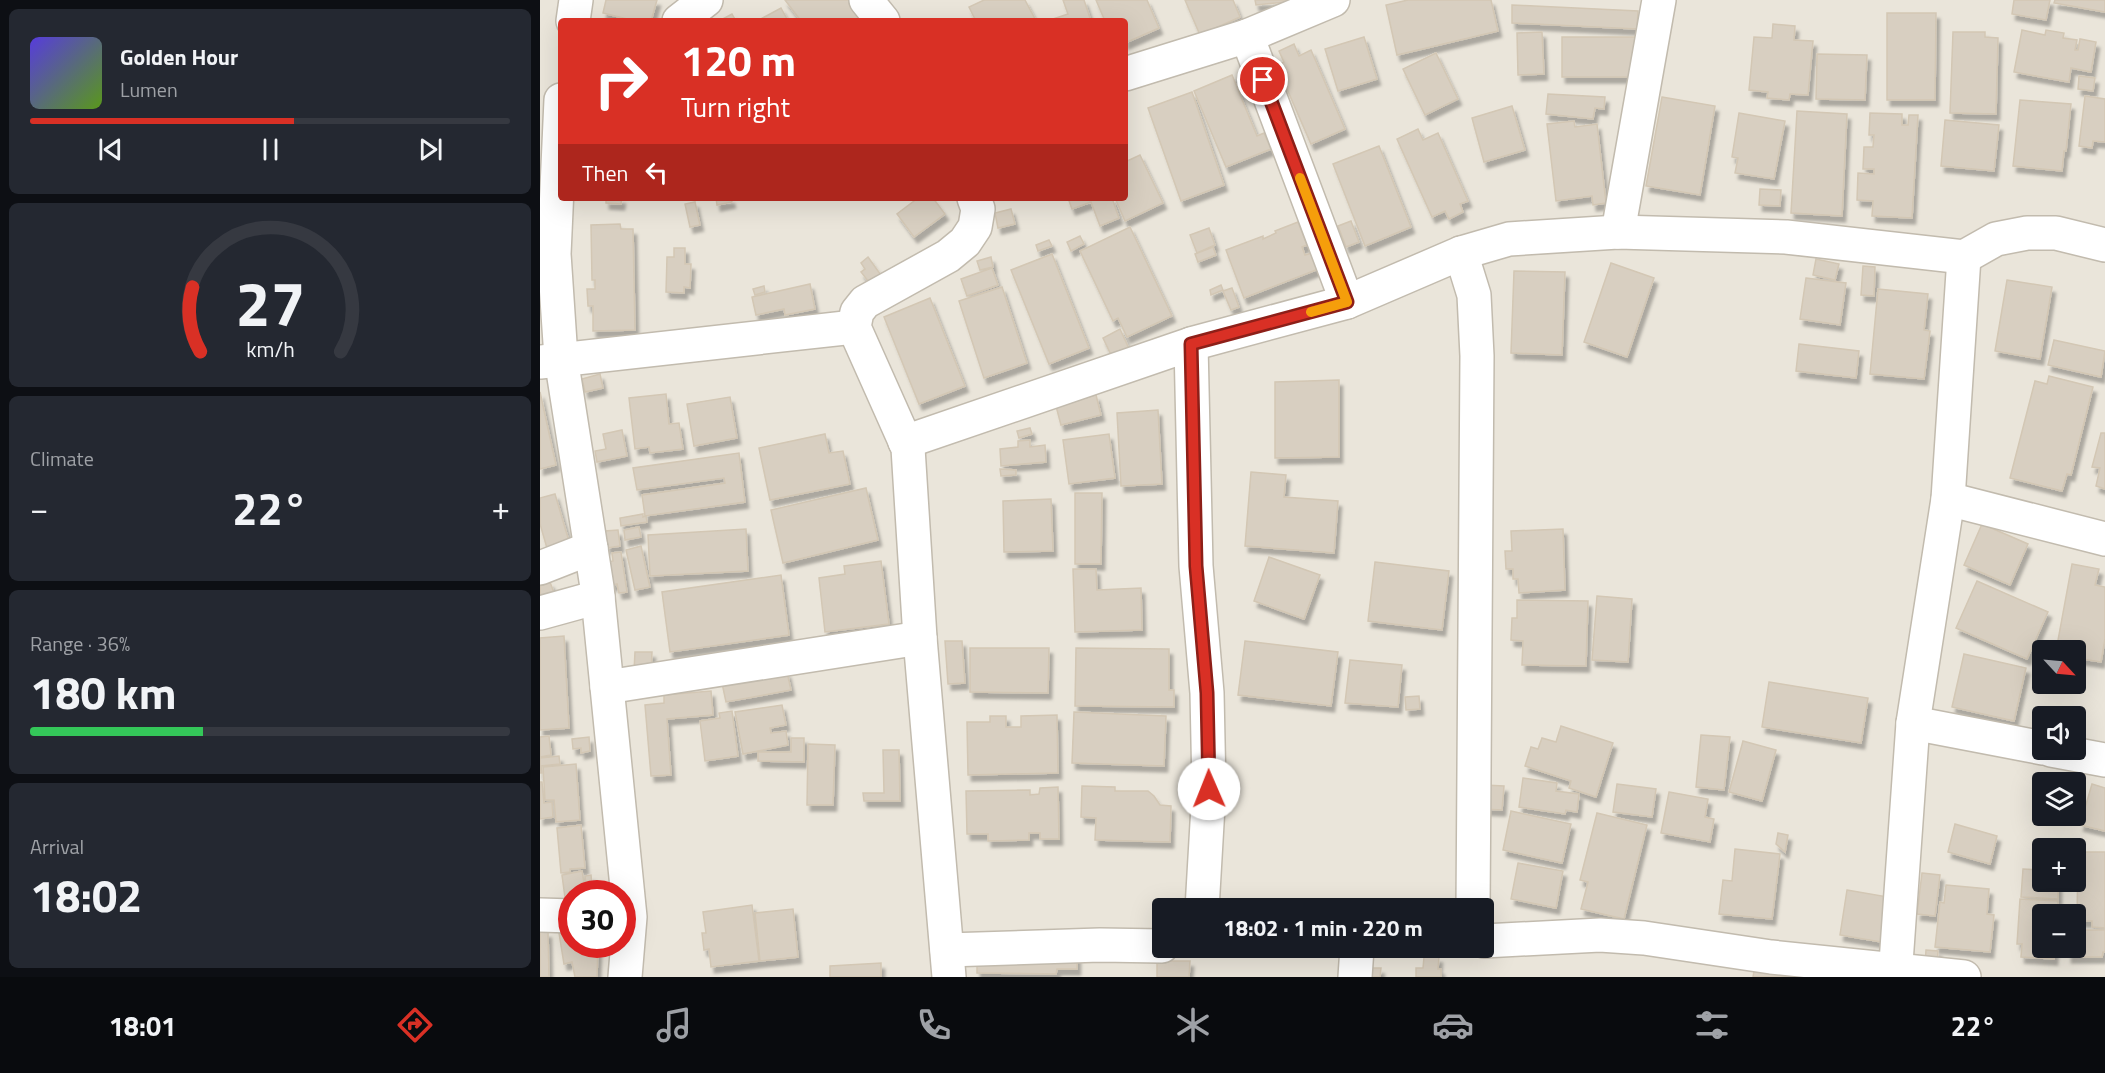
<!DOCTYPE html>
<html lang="en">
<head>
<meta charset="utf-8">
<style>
	body { margin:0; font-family:"Titillium Web",sans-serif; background:#242831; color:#f1f3f6; height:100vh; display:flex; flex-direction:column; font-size:22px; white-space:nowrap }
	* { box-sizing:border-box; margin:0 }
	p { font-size:20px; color:#9ea1a6 }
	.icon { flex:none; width:33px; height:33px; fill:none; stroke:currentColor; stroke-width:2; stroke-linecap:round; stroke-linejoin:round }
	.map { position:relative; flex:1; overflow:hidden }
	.side { display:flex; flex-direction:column; gap:9px; padding:9px; background:#0d0f14; width:540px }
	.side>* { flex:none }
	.hud { position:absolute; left:18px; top:18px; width:570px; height:183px; border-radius:6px; box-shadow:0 6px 24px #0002; background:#d93025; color:#fff; overflow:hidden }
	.needle { width:39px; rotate:116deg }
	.tools { position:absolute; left:1492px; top:640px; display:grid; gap:12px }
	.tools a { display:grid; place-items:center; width:54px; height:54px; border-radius:6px; background:#171b24; box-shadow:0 6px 24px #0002; font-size:30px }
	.speed { position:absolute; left:18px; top:880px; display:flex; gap:12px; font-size:30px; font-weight:700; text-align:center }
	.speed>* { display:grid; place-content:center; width:78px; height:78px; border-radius:50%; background:#171b24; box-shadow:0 6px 24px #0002; line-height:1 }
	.speed .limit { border:9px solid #d22; background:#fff; color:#111 }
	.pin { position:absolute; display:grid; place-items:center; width:51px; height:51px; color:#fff; margin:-26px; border:3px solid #fff; border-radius:50%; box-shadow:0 2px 6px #0007 }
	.me { position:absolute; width:66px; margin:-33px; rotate:359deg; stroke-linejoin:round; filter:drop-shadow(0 0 4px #0008) }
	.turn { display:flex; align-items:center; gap:21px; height:126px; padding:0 24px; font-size:27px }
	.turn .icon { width:78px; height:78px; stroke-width:2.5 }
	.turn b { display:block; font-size:42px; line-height:51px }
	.then { display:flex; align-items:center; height:57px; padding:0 24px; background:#0003; gap:12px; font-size:22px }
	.big { font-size:45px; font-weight:700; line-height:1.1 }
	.side .card { flex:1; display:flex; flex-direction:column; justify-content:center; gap:9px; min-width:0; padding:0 21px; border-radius:9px; background:#242831 }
	.side .dial { align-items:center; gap:0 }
	.dial svg { height:156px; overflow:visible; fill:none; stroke:#363941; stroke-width:7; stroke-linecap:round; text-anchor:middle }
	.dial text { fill:#f1f3f6; stroke:none }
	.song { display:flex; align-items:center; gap:18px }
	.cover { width:72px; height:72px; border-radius:9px; background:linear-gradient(135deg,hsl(250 70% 55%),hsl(90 70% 35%)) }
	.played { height:6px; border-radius:3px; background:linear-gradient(90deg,#d93025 55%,#363941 55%) }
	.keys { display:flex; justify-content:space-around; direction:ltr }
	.heat { display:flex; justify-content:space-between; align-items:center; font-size:33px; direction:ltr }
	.charge { height:9px; border-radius:4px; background:linear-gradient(90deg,#34c759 36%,#363941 0) }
	.trip { position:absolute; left:612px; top:898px; width:342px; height:60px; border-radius:6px; background:#171b24; box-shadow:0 6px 24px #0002; font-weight:700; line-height:60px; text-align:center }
	.dock { display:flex; height:96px; justify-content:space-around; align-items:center; background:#090b0e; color:#9ea1a6 }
	.dock .icon { width:42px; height:42px }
	.dock .on { color:#d93025 }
	.dock b { font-size:27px; color:#f1f3f6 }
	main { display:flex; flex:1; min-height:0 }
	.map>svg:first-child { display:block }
</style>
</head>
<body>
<main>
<section class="side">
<div class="card">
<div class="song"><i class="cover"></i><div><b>Golden Hour</b><p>Lumen</p></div></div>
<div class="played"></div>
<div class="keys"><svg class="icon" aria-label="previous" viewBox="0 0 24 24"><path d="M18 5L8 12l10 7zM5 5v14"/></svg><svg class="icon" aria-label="pause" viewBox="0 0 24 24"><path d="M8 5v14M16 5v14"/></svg><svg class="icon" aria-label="next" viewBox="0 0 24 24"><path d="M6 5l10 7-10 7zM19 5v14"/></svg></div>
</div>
<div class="card dial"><svg viewBox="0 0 100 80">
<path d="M14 69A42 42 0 1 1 86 69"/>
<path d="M14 69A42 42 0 0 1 10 36" stroke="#d93025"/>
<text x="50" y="56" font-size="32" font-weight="700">27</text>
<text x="50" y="72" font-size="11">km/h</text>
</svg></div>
<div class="card"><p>Climate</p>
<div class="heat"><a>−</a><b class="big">22°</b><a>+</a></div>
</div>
<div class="card"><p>Range · 36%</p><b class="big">180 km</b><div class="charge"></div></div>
<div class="card"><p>Arrival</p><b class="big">18:02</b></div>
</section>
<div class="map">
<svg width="1565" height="977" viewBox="0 0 1565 977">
	<defs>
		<filter id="shadow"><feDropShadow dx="3.5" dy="6" stdDeviation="1.5" flood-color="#0004"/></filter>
	</defs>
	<rect width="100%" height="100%" fill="#f6f3ec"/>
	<path fill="#eae5da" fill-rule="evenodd" d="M0 0H1565V977H0ZM21 21H585V198H21ZM1503 651H1536V684H1503ZM1503 717H1536V750H1503ZM1503 783H1536V816H1503ZM1503 849H1536V882H1503ZM32 894H82V945H32ZM622 909H944V948H622ZM1503 915H1536V948H1503Z"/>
	<g fill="#d8cfc1" stroke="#d3c7b4" stroke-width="1.5" filter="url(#shadow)">
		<polygon points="66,0 117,0 111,21 95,21 63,13"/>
		<polygon points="245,0 314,0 324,21 261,21"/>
		<polygon points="444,0 485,0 496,21 436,21 429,7"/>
		<polygon points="523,0 544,0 551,21 507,21 528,14"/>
		<polygon points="556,0 607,0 619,28 585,43 585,21 565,21"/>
		<polygon points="645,0 693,0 700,17 660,35"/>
		<polygon points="715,0 756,0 756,1 716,5"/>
		<polygon points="868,0 951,0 958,31 857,55 846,5"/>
		<polygon points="1474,0 1510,0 1506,20 1472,14"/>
		<polygon points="1515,0 1565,0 1565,12 1514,3"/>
		<polygon points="972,5 1098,11 1097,29 972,23"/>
		<polygon points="241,8 248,21 217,21"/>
		<polygon points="1347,13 1396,13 1395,100 1347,100"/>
		<polygon points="192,14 196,21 179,21"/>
		<polygon points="1233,24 1255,26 1254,40 1273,41 1268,95 1250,94 1249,100 1227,98 1228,92 1209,90 1214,37 1232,38"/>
		<polygon points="1482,30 1505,35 1506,30 1524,33 1523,38 1537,40 1535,50 1538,50 1540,39 1556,42 1551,72 1531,68 1529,82 1474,72"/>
		<polygon points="1002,32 1004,74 978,75 977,33"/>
		<polygon points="1413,32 1445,32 1445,37 1458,38 1456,114 1410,113"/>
		<polygon points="824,37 837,79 798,91 785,49"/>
		<rect x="1022" y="37" width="78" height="40"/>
		<polygon points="754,44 759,56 771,50 805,129 771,144 737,66 744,62 739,51"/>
		<polygon points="896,53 918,99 885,115 863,69"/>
		<polygon points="1277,54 1327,55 1325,100 1276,99"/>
		<polygon points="692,75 717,136 724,133 731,149 686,167 654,91"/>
		<polygon points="1539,76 1555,78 1553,91 1538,89"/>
		<polygon points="652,92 684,185 641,201 608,108"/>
		<polygon points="1008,94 1065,97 1064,109 1055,108 1053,119 1006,114"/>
		<polygon points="1545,96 1565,99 1565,142 1553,141 1552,148 1539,146"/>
		<polygon points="1122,97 1175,106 1160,195 1106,186"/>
		<polygon points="1480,100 1531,104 1526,151 1524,151 1522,171 1473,166"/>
		<polygon points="972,106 985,150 944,162 932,118"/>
		<polygon points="1257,111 1307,114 1302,216 1251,213"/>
		<polygon points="1199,113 1245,121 1234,179 1195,173 1198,158 1192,157"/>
		<polygon points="1330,113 1362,114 1362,125 1368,125 1369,115 1378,115 1372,218 1332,216 1333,201 1317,200 1318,173 1334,174 1334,169 1323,169 1324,147 1333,147 1334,135 1329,135"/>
		<polygon points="1405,120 1459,125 1454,171 1401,166"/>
		<polygon points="1034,121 1035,127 1057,124 1066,203 1053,205 1052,196 1016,201 1007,124"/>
		<polygon points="878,129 883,140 898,133 928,201 920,204 923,212 909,219 905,211 892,217 857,139"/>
		<polygon points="839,146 871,227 825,246 793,164"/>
		<polygon points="600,155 623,203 585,221 575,198 585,198 585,162"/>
		<polygon points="1220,189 1241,190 1240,206 1219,205"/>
		<polygon points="66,198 82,198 81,204 66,203"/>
		<polygon points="176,198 191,198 192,202 177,205"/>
		<polygon points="378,198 393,198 405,214 374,237 357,214"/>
		<polygon points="528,198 572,198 579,218 560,226 551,202 532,209"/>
		<polygon points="155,202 160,225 150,227 145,204"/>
		<polygon points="471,209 475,224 458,228 455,213"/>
		<polygon points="811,221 819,242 806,247 798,226"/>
		<polygon points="758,222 767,245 762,247 765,255 775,252 781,268 704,298 686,250 723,236 723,239 736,233 735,231"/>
		<polygon points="80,224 81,229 93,229 95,330 53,331 53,306 48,306 47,289 55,289 55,280 52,280 51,225"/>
		<polygon points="590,227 632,316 587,337 578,318 573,321 540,251"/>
		<polygon points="669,228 675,245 657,253 650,235"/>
		<polygon points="540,236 544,244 531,251 527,242"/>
		<polygon points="509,240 512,246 498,251 496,245"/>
		<polygon points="673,247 676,255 658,262 655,254"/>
		<polygon points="134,248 145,248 145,264 151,264 150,288 144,287 144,293 126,292 127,257 134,257"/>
		<polygon points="512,254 549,348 509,364 471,270"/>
		<polygon points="328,257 343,278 332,286 321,272 325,269 321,263"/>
		<polygon points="451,257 453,267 440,270 437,261"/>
		<polygon points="1276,259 1299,264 1295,280 1273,275"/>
		<polygon points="1071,263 1114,278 1087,357 1044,342"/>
		<polygon points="1323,266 1335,267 1334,296 1321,295"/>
		<polygon points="452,268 458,285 427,296 421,279"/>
		<polygon points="974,271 1025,272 1022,355 971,353"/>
		<polygon points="1266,278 1306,283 1300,325 1260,319"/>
		<polygon points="1467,280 1512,287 1500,359 1455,351"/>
		<polygon points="270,284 275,309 245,315 244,309 216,315 212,297"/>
		<polygon points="681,285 683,290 671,295 670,290"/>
		<polygon points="224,286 225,292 215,295 213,289"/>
		<polygon points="462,287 487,363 444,378 419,301"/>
		<polygon points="692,288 699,307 691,310 683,291"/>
		<polygon points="1338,289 1388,294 1384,330 1390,331 1384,379 1330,374"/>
		<polygon points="390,298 425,386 379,404 344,317"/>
		<polygon points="580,329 590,351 573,359 563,338"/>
		<polygon points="1514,340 1565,351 1561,377 1508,365"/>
		<polygon points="1259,344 1319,351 1316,378 1256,371"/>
		<polygon points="60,374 63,388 45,392 42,379"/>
		<polygon points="1509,376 1553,387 1531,475 1527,474 1522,491 1470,478 1495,381 1507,384"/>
		<polygon points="799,380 799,457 735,458 735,382"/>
		<polygon points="0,392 16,465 0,469"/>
		<polygon points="126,394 129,424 139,423 143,449 110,453 109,447 95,449 89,398"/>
		<polygon points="556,395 561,415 521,425 516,406"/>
		<polygon points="190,397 197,438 154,446 147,404"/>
		<polygon points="618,410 622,484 581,486 577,413"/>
		<polygon points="490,428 492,434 479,438 477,431"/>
		<polygon points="82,430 87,456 57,462 55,451 66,449 63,434"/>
		<polygon points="1561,433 1565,433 1565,489 1556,486 1560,468 1552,467"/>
		<polygon points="285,434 289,453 303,451 310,484 230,500 219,448"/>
		<polygon points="569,434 575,478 529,484 523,440"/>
		<polygon points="490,440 490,447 505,445 506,462 461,466 460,449 478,447 478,441"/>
		<polygon points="199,453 205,502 105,516 102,495 185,483 184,478 97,490 93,468"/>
		<polygon points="460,469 476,470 476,475 461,476"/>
		<polygon points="711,472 746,475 744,497 798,501 794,553 705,546"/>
		<polygon points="326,488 338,540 243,563 231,510"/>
		<polygon points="535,493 562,493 561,564 535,564"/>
		<polygon points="15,494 31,548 9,555 0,524 0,498"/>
		<polygon points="511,499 513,551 464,552 463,501"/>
		<polygon points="103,514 103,517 106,516 107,522 81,526 80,518"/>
		<polygon points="1442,524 1488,544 1470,585 1424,565"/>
		<polygon points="99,527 101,537 85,540 84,530"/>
		<polygon points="206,529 208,571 110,576 108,535"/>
		<polygon points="1023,529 1025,590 979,593 978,579 973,579 973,569 966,569 965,551 972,551 971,531"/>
		<polygon points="78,530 80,546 67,548 65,531"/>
		<polygon points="101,546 110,587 95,590 86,550"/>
		<polygon points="81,552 87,592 79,593 77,584 72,585 68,562 73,561 72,553"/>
		<polygon points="729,557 780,575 764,619 714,601"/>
		<polygon points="341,561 349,624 285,632 279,578 305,574 304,566"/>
		<polygon points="835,562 909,571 902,630 828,621"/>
		<polygon points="1532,564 1559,569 1555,585 1565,587 1565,639 1561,662 1536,658 1536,651 1516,651"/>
		<polygon points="533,569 556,569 557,590 601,588 602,630 535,632"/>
		<polygon points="241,575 249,635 130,652 122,592"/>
		<polygon points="1437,581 1508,612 1487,659 1416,628"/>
		<polygon points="10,582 18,604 0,611 0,586"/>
		<polygon points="1057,596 1092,599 1088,662 1052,660"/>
		<polygon points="977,600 1048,601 1046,666 982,665 983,641 971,640 972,618 977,618"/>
		<polygon points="24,636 29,728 0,730 0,638"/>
		<polygon points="405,641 422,641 425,683 408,684"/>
		<polygon points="705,641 798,652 791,706 698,695"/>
		<polygon points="430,648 509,648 508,693 430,692"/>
		<polygon points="536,648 629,649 629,690 634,690 634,707 535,706"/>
		<polygon points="95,652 112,652 111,671 94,671"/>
		<polygon points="1424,654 1486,668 1474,721 1412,707"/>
		<polygon points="810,660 862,665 858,707 805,703"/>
		<polygon points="247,672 251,690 186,702 182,683"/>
		<polygon points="1229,682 1328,698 1321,743 1222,727"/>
		<polygon points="171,691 173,715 127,719 131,775 111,776 105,705 124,703 124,695"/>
		<polygon points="879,696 880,709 866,710 865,697"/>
		<polygon points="242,705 246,725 230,728 231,733 246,731 248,745 203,754 195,712"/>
		<polygon points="192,711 198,756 165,761 160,721 180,718 179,713"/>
		<polygon points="534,712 626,716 624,766 532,763"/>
		<polygon points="517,715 518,773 428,775 427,722 450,722 450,716 466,716 466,727 481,727 481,716"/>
		<polygon points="1021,726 1073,743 1056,797 1029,788 1031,781 985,766 991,747 998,749 1002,738 1016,742"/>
		<polygon points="1161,735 1190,737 1184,790 1156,787"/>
		<polygon points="9,736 11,755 0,757 0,737"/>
		<polygon points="49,737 50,751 41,753 41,748 33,749 32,739"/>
		<polygon points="251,738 264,738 264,762 218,761 218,752 251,752"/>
		<polygon points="1203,741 1236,750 1222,801 1189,792"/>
		<polygon points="268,744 295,745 293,805 267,805"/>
		<polygon points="343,750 359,750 360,801 324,801 323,793 344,793"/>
		<polygon points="19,756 20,764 1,766 2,773 0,773 0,758"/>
		<polygon points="36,764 40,820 16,822 14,800 5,800 3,767"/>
		<polygon points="983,778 1017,783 1016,791 1039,794 1037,812 1026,810 1025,814 979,807"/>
		<polygon points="0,782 2,782 4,803 12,802 13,817 0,819"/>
		<polygon points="1077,784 1116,789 1112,817 1073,812"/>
		<polygon points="1552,784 1565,788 1565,831 1540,825"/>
		<polygon points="944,785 964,786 962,810 943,809"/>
		<polygon points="542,786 575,787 575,791 608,791 614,796 620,805 631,806 630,842 555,840 556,818 541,817"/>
		<polygon points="518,787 519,839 500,839 500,833 489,833 489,840 448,841 448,834 427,834 426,791 490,790 490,795 499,794 500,788"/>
		<polygon points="1129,792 1168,799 1165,817 1174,819 1170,842 1121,833"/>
		<polygon points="971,811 1031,824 1022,863 963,850"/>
		<polygon points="1057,813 1107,825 1084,919 1041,909 1048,882 1040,880"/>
		<polygon points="1415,824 1457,836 1450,864 1408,852"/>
		<polygon points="41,825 45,868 30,869 30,872 21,873 17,828"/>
		<polygon points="1238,833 1248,835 1245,852 1236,844"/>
		<polygon points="1195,849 1240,854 1232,919 1179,914 1183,880 1192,881"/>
		<polygon points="1538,852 1565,852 1565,928 1552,927 1552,921 1537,921"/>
		<polygon points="978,863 1023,871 1016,908 971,899"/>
		<polygon points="1483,869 1503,870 1503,882 1518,882 1518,899 1481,897"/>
		<polygon points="42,871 45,889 49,888 50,894 32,894 32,905 26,905 22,875"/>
		<polygon points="1382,873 1400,875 1395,916 1377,914"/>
		<polygon points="51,875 52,885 46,885 45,876"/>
		<polygon points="1406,885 1449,889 1447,914 1454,915 1450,952 1395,947 1400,902 1404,903"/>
		<polygon points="1307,890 1348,897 1341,942 1300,935"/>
		<polygon points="1480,899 1518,901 1517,915 1503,915 1503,948 1515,948 1514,959 1481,957 1482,944 1477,944"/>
		<polygon points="212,905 219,961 171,967 169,949 164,950 162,933 166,933 163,912"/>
		<polygon points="253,909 258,957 220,961 215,913"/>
		<polygon points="1536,930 1565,930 1565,952 1563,952 1562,957 1528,957 1528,948 1536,948"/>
		<polygon points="26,931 32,931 32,945 58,945 57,977 35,977 32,962 24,964 19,933"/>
		<polygon points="0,932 8,932 9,977 0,977"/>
		<polygon points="1386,950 1398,951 1397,964 1385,964"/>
		<polygon points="537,953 537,969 517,969 516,974 437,973 437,962"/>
		<polygon points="884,957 899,957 898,969 901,969 901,977 876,977 876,968 883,968"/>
		<polygon points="617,961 650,961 649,977 617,977"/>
		<polygon points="341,963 341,977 290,977 290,966"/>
		<polygon points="825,968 841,968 840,977 825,977"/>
		<polygon points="1214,971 1253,977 1213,977"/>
	</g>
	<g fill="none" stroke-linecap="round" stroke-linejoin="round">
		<defs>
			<g id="minor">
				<polyline points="326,0 343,21"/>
				<polyline points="33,21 36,0"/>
				<polyline points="139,21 166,0"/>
				<polyline points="707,36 807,302"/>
				<polyline points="585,74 707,36 793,0"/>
				<polyline points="21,100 14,254 21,358 57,587 90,917 85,977"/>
				<polyline points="1078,232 1119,0"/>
				<polyline points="921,253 934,295 937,356 933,909"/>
				<polyline points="651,344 656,566 667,693 669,789 662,909"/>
				<polyline points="0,362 314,327"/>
				<polyline points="365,442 651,344 807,302 921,253 969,239 1078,232 1246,237 1424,257 1456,239 1487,233 1516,233 1565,245"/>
				<polyline points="1408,499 1565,539"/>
				<polyline points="0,568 51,548"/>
				<polyline points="0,613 58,597"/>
				<polyline points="67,687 380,638"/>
				<polyline points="1373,723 1503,748"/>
				<polyline points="1511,750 1565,760"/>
				<polyline points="0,915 32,916"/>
				<polyline points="944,941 1060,935 1104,938 1231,957 1424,977"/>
				<polyline points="407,950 560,945 622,946"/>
				<polyline points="409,977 380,638 368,448 314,327 317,312 325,302 408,256 425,242 435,227 438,209 434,198"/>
				<polyline points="815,977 817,948"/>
				<polyline points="1355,977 1373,723 1408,499 1424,257"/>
			</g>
		</defs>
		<use href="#minor" stroke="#c2bbae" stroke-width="36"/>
		<use href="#minor" stroke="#fff" stroke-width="33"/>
	</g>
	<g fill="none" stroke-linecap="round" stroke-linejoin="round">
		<defs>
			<polyline id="route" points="669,789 667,693 656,566 651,344 807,302 723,80"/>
		</defs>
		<use href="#route" stroke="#8d1f18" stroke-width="15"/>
		<use href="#route" stroke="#d93025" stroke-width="10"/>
		<polyline stroke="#f59e0b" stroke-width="10" points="760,178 807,302 771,312"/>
	</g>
</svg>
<div class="tools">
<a><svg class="needle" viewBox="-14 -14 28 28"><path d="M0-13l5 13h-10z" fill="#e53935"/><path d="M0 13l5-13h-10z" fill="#9ea1a6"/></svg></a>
<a><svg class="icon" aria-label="sound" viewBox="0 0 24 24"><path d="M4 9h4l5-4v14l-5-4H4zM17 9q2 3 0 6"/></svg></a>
<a><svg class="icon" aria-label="layers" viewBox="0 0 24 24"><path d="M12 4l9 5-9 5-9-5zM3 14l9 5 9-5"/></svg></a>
<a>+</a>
<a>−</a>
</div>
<div class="speed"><div class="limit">30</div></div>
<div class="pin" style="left:723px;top:80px;background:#d93025"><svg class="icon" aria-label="arrive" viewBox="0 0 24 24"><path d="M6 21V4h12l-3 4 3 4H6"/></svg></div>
<svg class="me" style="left:669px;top:789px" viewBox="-20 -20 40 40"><circle r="19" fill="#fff"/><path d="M0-13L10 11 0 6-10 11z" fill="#d93025"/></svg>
<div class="trip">18:02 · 1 min · 220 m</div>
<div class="hud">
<div class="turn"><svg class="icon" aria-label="right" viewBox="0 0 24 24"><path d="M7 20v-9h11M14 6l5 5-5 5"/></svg><div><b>120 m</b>Turn right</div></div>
<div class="then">Then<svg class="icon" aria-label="left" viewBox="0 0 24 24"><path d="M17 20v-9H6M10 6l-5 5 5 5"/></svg></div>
</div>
</div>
</main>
<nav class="dock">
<b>18:01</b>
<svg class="icon on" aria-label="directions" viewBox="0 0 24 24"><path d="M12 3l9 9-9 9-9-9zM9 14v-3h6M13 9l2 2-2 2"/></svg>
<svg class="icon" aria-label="music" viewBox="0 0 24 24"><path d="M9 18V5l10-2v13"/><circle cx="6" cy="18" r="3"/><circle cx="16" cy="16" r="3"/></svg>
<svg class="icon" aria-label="phone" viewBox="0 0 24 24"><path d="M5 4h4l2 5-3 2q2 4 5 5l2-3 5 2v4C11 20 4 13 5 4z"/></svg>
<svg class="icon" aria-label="climate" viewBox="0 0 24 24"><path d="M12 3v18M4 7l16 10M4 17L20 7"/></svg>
<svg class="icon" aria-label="car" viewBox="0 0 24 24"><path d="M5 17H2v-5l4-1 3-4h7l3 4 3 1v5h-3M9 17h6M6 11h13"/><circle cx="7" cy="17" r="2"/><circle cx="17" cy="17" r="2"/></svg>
<svg class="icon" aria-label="filters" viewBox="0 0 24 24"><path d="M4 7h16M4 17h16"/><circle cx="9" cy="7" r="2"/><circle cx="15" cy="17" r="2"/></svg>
<b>22°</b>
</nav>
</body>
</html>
